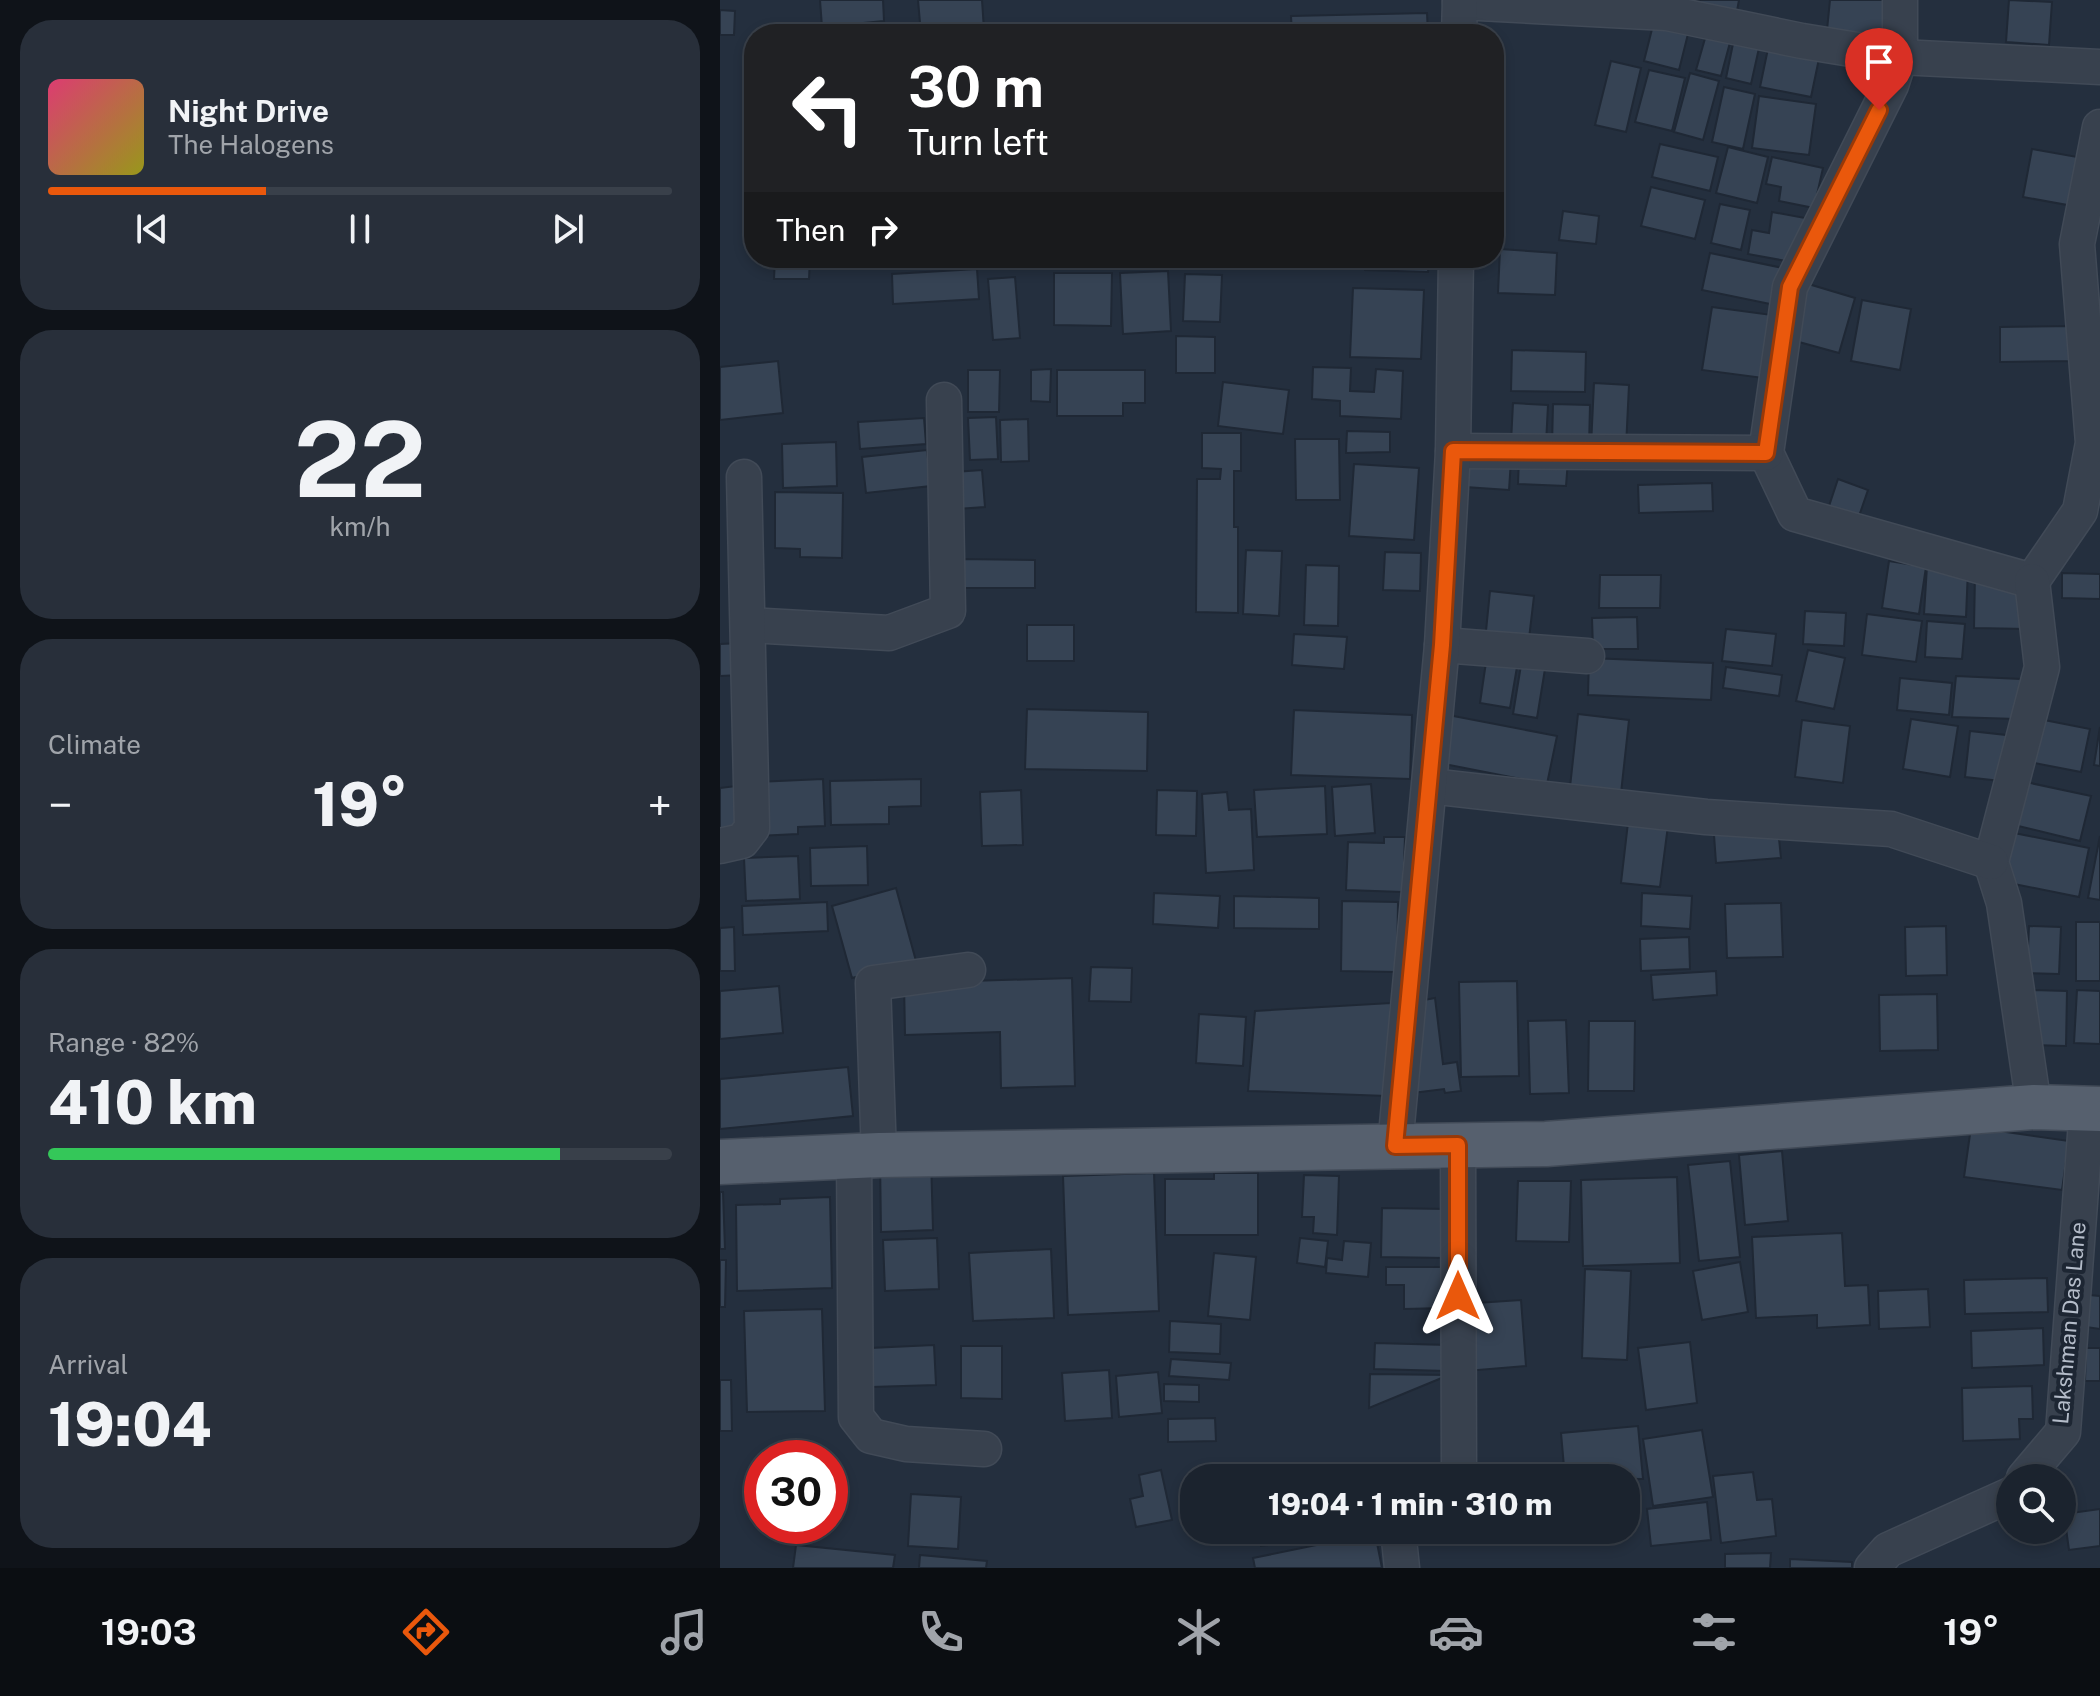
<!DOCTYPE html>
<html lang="en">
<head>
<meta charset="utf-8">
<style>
	body { margin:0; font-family:"Public Sans",sans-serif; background:#282f3a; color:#f1f3f6; height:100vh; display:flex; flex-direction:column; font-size:30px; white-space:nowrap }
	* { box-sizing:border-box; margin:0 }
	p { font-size:26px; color:#a0a4aa }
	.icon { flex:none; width:44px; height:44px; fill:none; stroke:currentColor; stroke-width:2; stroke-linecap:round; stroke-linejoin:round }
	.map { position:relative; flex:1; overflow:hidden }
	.drawer { display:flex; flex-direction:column; gap:20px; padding:20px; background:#0f1319; width:720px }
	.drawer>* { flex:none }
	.top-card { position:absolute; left:24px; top:24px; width:760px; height:244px; border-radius:32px; box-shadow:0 4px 12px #0003,0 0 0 2px #39404a; background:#202124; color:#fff; overflow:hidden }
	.tools { position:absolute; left:1276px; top:1464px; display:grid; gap:16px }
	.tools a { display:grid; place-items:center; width:80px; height:80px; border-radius:50%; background:#1b232e; box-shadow:0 4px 12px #0003,0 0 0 2px #39404a; font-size:40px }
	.speed { position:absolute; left:24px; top:1440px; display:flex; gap:16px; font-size:40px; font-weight:700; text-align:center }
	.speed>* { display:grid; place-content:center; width:104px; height:104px; border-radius:50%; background:#1b232e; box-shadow:0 4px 12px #0003,0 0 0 2px #39404a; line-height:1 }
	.speed .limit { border:12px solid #d22; background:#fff; color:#111 }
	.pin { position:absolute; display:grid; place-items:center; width:68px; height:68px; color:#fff; margin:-82px -34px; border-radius:50% 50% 50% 0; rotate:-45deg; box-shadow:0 0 8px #0007 }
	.pin .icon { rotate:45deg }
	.me { position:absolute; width:88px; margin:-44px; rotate:0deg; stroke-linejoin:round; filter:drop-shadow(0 0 6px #0008) }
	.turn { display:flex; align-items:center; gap:28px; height:168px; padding:0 32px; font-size:36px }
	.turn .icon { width:104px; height:104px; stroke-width:2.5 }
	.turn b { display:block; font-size:56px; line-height:68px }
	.then { display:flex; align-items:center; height:76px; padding:0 32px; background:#0003; gap:16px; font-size:30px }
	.big { font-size:60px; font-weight:800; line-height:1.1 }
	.drawer .widget { flex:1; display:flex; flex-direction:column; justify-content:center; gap:12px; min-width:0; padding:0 28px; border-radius:32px; background:#282f3a }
	.drawer .dial { align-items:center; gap:0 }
	.dial b { font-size:104px; line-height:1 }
	.song { display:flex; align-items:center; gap:24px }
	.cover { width:96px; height:96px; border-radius:12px; background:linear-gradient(135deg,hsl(340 70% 55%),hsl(60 70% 35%)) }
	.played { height:8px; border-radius:4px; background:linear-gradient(90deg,#ea580c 35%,#39404a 35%) }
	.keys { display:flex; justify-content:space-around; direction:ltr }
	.heat { display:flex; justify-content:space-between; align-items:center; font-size:44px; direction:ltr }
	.charge { height:12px; border-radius:6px; background:linear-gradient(90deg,#34c759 82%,#39404a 0) }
	.trip { position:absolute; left:460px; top:1464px; width:460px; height:80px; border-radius:32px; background:#1b232e; box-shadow:0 4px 12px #0003,0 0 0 2px #39404a; font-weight:800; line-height:80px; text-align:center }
	.tab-bar { display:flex; height:128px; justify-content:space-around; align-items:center; background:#0b0e12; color:#a0a4aa }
	.tab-bar .icon { width:56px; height:56px }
	.tab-bar .on { color:#ea580c }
	.tab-bar b { font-size:36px; color:#f1f3f6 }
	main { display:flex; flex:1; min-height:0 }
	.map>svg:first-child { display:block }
</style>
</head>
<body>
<main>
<section class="drawer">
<div class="widget">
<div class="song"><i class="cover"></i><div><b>Night Drive</b><p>The Halogens</p></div></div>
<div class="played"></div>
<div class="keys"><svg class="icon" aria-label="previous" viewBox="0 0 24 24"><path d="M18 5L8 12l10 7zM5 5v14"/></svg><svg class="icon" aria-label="pause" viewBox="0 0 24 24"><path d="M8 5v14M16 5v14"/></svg><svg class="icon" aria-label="next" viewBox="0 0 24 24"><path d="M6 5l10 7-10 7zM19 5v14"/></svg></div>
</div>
<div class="widget dial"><b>22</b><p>km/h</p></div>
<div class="widget"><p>Climate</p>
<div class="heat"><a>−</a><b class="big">19°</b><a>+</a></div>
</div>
<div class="widget"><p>Range · 82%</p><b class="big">410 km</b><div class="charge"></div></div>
<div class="widget"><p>Arrival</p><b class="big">19:04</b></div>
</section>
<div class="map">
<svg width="1380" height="1568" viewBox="0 0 1380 1568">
	<rect width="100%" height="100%" fill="#242f3e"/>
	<g fill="#364354" stroke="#1f2835" stroke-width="2">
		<polygon points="100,0 163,0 164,21 102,27"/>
		<polygon points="198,0 262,0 264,30 201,34"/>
		<polygon points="942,0 1019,0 1017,11"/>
		<polygon points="1110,0 1175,0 1170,47 1106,40"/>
		<polygon points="1289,0 1332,2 1329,45 1286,42"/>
		<polygon points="0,10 15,11 14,35 0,35"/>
		<polygon points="707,13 708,34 572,34 571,16"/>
		<polygon points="935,17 970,26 959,70 924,61"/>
		<polygon points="553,23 553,34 483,34 483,27"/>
		<polygon points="988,28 1012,35 1001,76 976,70"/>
		<polygon points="155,30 155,34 97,34"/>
		<polygon points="1015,34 1041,39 1031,84 1006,78"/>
		<polygon points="1050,39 1101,49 1091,97 1040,87"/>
		<polygon points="891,61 921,68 906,132 875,125"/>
		<polygon points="929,70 965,78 952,131 915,122"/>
		<polygon points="27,71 34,71 34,115 28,115"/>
		<polygon points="970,73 999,81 983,140 954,132"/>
		<polygon points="1004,87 1035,94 1023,149 992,142"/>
		<polygon points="1039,96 1096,104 1089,155 1032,148"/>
		<polygon points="940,144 998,157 990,191 932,177"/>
		<polygon points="1008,147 1048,157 1037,203 996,193"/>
		<polygon points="1312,149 1363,158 1353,206 1303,197"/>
		<polygon points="1052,157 1103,168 1094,208 1059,201 1061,187 1046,184"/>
		<polygon points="931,187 985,200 975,239 921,226"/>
		<polygon points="1000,204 1030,210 1021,250 991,243"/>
		<polygon points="843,211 879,216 876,244 839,240"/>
		<polygon points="1052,212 1085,218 1077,263 1028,254 1032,230 1049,233"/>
		<polygon points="780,249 837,253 835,295 778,293"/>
		<polygon points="990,253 1068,269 1060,306 982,290"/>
		<polygon points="55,258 90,258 89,279 54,279"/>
		<polygon points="319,258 373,258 373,260 319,262"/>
		<polygon points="519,258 601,258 601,266 519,265"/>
		<polygon points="609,258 637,258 637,267 609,266"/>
		<polygon points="645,258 709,258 708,272 645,270"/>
		<polygon points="257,269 259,299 173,304 172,274"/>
		<polygon points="448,271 451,331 403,334 400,273"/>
		<polygon points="334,273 392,273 391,326 334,325"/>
		<polygon points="465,274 502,275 500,322 463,321"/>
		<polygon points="295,277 300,338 273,340 268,279"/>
		<polygon points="1085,283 1135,298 1119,353 1068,339"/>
		<polygon points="633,288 704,290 701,359 630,357"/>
		<polygon points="1142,300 1191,309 1180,370 1131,361"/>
		<polygon points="992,307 1052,315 1043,378 982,370"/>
		<polygon points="1358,326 1358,361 1280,362 1280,327"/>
		<polygon points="456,336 495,337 495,373 456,373"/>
		<polygon points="792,350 866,352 865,392 791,391"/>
		<polygon points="58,361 63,413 0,420 0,367"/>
		<polygon points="593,367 631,368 630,391 654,392 656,369 683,371 681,419 620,416 620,401 592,399"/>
		<polygon points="331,369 330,402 311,401 311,370"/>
		<polygon points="248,370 280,370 279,412 248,412"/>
		<polygon points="337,370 425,370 425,403 403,403 403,416 337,416"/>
		<polygon points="503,382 569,390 563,434 498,426"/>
		<polygon points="874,383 909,385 906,447 871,446"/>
		<polygon points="793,403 828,405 826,444 791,442"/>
		<polygon points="833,404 870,405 869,447 832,446"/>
		<polygon points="276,417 278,459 250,460 248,418"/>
		<polygon points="204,418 206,444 140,449 138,422"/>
		<polygon points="308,419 309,461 281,462 280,420"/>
		<polygon points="627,431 670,432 670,452 626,453"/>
		<polygon points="482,433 521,433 521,471 514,471 514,527 518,527 518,613 476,612 477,479 500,479 501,469 482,468"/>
		<polygon points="575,439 619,439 620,500 576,500"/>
		<polygon points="116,442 117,486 63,488 62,444"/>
		<polygon points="207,450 211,486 146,493 142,457"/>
		<polygon points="747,457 791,460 789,490 745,487"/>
		<polygon points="799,458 848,460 846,486 798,484"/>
		<polygon points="634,464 699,468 694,540 629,536"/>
		<polygon points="262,470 265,507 237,509 234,472"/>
		<polygon points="1118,479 1148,490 1137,522 1107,512"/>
		<polygon points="992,483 993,511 919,513 918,485"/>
		<polygon points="55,492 123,493 122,558 80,557 80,549 55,548"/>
		<polygon points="526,550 562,551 559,616 523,614"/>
		<polygon points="665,552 701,553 700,591 663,590"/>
		<polygon points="237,559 315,560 315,588 237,588"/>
		<polygon points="1169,561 1206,567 1199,614 1162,608"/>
		<polygon points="586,565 619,566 618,626 584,625"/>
		<polygon points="1207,566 1248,569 1246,617 1204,614"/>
		<polygon points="1342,573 1380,574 1380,599 1342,598"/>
		<polygon points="1255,574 1303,582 1307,629 1254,628"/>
		<polygon points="880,575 941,575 940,608 879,608"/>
		<polygon points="770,591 814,596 808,647 765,641"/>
		<polygon points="1085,611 1126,613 1124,646 1083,644"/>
		<polygon points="1147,614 1202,621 1196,662 1142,655"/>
		<polygon points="917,617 918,649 873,649 872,618"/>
		<polygon points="1207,621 1245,624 1242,659 1205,657"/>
		<rect x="307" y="625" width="47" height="36"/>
		<polygon points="1006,629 1056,634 1052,666 1002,661"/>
		<polygon points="574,634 627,637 624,669 572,665"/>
		<polygon points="21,643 22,675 0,676 0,644"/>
		<polygon points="1088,650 1125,658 1114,709 1076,701"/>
		<polygon points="869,658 993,663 991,700 868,695"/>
		<polygon points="766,662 797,667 790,708 760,703"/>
		<polygon points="801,665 825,669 817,718 793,714"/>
		<polygon points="1006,667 1062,675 1059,696 1003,688"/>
		<polygon points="1236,676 1301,679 1297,719 1232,717"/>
		<polygon points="1180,678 1232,683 1229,715 1177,710"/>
		<polygon points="307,709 428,712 427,771 305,769"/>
		<polygon points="574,710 692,715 690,779 571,775"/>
		<polygon points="723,714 837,736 827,784 714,762"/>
		<polygon points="858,714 909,720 901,793 850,787"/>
		<polygon points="1191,719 1238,726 1230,777 1183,769"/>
		<polygon points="1319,719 1370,729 1361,772 1309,762"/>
		<polygon points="1082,720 1130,726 1123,783 1075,777"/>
		<polygon points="1380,727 1380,766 1374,765"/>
		<polygon points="1250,731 1295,736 1290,782 1245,777"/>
		<polygon points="103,779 105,826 78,827 78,834 38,836 36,782"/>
		<polygon points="201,779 201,806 169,807 169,824 111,825 110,781"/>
		<polygon points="1301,781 1371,796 1360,841 1290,824"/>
		<polygon points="651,784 655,833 615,836 612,787"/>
		<polygon points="16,786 20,832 0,834 0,788"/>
		<polygon points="605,786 607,834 537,837 534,790"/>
		<polygon points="301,790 303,845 262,846 260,792"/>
		<polygon points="437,790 477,791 476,836 436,835"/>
		<polygon points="507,792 509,810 531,809 534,870 486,873 482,794"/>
		<polygon points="909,814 949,818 940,887 901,883"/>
		<polygon points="1058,829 1061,858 996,863 994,835"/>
		<polygon points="1294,833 1369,848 1359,897 1284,882"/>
		<polygon points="1380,836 1380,900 1368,898"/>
		<polygon points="664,837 685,837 683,892 626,890 628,842 664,843"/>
		<polygon points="147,846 148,885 91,886 90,848"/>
		<polygon points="78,856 80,899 26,901 24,858"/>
		<polygon points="176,888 196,961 132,978 112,906"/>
		<polygon points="434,893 500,896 498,928 433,924"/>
		<polygon points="922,893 972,896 970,929 921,926"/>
		<polygon points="514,896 599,898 599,929 514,928"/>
		<polygon points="622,901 678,902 677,972 621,971"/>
		<polygon points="107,902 108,931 23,935 22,906"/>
		<polygon points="1061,903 1063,957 1007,958 1005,904"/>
		<rect x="1356" y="922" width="24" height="59"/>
		<polygon points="1226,926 1227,975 1186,976 1185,927"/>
		<polygon points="1309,926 1341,927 1339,974 1307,973"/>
		<polygon points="14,927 15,971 0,971 0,928"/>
		<polygon points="969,937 970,969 921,971 920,939"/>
		<polygon points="371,967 412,968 411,1002 369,1001"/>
		<polygon points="996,971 997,995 933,1000 931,975"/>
		<polygon points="352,978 355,1086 281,1088 280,1032 185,1035 184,983"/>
		<polygon points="797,981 799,1076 741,1077 739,982"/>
		<polygon points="59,986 63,1033 0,1039 0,991"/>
		<polygon points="1313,990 1347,991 1346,1046 1311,1045"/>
		<polygon points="1357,990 1380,991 1380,1044 1354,1043"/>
		<polygon points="1217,994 1218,1050 1160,1051 1159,995"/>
		<polygon points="715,998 723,1064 737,1062 741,1091 725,1093 724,1089 684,1094 704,1000"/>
		<polygon points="671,1003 667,1096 528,1091 535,1011"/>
		<polygon points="479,1014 526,1017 523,1066 476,1063"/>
		<polygon points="846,1020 849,1093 810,1094 808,1021"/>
		<polygon points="869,1021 915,1021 914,1091 868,1091"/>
		<polygon points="128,1067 133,1116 0,1129 0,1079"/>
		<polygon points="1251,1127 1349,1141 1342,1190 1244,1177"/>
		<polygon points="1062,1151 1068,1221 1025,1225 1019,1155"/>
		<polygon points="211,1158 213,1230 161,1232 160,1159"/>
		<polygon points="1010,1161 1020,1257 979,1261 968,1165"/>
		<polygon points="434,1173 439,1311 348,1315 343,1176"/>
		<polygon points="494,1173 538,1173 538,1235 445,1235 445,1179 494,1179"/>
		<polygon points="584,1175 619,1176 617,1235 593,1233 594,1217 582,1217"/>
		<polygon points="957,1177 960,1263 863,1266 861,1180"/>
		<polygon points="798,1181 851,1181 849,1242 796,1241"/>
		<polygon points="0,1192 3,1192 5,1249 0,1249"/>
		<polygon points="110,1197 112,1288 17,1291 16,1205 60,1204 60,1199"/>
		<polygon points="662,1208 728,1209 726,1258 661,1257"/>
		<polygon points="1122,1233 1125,1286 1148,1285 1150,1325 1097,1328 1097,1315 1036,1318 1032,1237"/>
		<polygon points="217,1238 219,1289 165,1291 163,1240"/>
		<polygon points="580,1238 608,1241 605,1267 577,1263"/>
		<polygon points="624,1241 651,1243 648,1277 606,1273 607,1258 622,1260"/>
		<polygon points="331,1249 334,1318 253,1321 249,1253"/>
		<polygon points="494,1253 536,1257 530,1320 488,1316"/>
		<polygon points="0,1260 6,1260 5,1307 0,1307"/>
		<polygon points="1020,1262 1028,1312 982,1320 973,1271"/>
		<polygon points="666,1267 725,1267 726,1308 684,1309 684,1285 666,1285"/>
		<polygon points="865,1269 911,1271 907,1360 862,1358"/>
		<polygon points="1327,1278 1328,1312 1245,1314 1244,1280"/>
		<polygon points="1208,1289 1210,1327 1159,1329 1158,1291"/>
		<polygon points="1369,1295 1380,1296 1380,1329 1366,1327"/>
		<polygon points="801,1300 806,1366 746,1371 741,1304"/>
		<polygon points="102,1309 105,1411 27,1412 24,1311"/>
		<polygon points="450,1321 501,1324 500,1354 449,1352"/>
		<polygon points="1323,1328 1324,1365 1252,1368 1251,1331"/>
		<polygon points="970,1342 977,1403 926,1410 918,1348"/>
		<polygon points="655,1343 728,1345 727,1371 654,1369"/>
		<polygon points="214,1345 216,1385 151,1387 150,1348"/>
		<polygon points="241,1346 282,1346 282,1399 241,1398"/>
		<polygon points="1366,1348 1380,1348 1380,1381 1365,1381"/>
		<polygon points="451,1359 511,1363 509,1380 449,1376"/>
		<polygon points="389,1370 392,1418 345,1421 342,1373"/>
		<polygon points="438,1372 442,1413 399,1417 396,1376"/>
		<polygon points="650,1374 729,1375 649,1408"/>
		<polygon points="0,1380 11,1380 12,1431 0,1431"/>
		<polygon points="444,1384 479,1385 479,1402 444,1401"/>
		<polygon points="1312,1386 1313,1419 1299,1419 1300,1439 1243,1441 1242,1388"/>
		<polygon points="495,1418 496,1441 448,1442 448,1419"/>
		<polygon points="918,1426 923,1479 845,1478 841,1433"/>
		<polygon points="982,1430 993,1497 933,1506 923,1439"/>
		<polygon points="82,1454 82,1458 54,1458 54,1455"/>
		<polygon points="726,1469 729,1478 692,1478"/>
		<polygon points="441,1470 452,1520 416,1527 410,1499 423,1496 419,1475"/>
		<polygon points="1033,1472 1037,1500 1052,1499 1056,1536 1001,1543 993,1476"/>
		<polygon points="191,1494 241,1497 238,1549 188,1546"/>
		<polygon points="987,1502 991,1540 931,1546 927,1509"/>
		<polygon points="1380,1509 1380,1546 1349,1550 1344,1514"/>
		<rect x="55" y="1526" width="28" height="6"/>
		<polygon points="539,1530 571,1530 572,1542 541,1546"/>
		<polygon points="655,1533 662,1568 535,1568 533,1558"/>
		<polygon points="76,1545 175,1555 173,1568 73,1568"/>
		<polygon points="1051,1553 1050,1568 1005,1568 1005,1554"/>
		<polygon points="200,1555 267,1561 266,1568 199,1568"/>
		<polygon points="1070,1559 1132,1562 1132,1568 1070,1568"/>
	</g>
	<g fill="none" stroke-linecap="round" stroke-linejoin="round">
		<defs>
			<g id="minor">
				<polyline points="1180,0 1180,57 1171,85 1070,287 1046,453 1075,514 1312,581 1360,511 1373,443 1357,244 1380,127"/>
				<polyline points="740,2 947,13 1082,41 1180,57 1380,67"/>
				<polyline points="739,34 740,0"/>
				<polyline points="733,451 1046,453"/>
				<polyline points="1312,581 1322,667 1271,862 1284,903 1314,1107"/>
				<polyline points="29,625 169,633 228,611 224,400"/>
				<polyline points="722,645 867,656"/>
				<polyline points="710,786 986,817 1171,829 1271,862"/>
				<polyline points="0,846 22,841 32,828 24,477"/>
				<polyline points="738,1145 739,1478"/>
				<polyline points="675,1146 722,645 733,451 736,258"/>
				<polyline points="159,1155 153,983 248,970"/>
				<polyline points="134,1156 136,1417 151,1436 186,1444 264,1449"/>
				<polyline points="1304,1478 1343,1432 1367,1108"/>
				<polyline points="678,1530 682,1568"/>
				<polyline points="1152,1568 1168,1550 1290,1495"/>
			</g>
			<polyline id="major" points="0,1162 159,1155 826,1144 1314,1107 1380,1109"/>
		</defs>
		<use href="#minor" stroke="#414a57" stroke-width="37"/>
		<use href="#major" stroke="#414a57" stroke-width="47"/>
		<use href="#minor" stroke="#38414e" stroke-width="34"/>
		<use href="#major" stroke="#56606e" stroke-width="44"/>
	</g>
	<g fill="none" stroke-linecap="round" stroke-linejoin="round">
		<defs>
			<polyline id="route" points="738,1296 738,1145 675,1146 722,645 733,451 1046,453 1070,287 1159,110"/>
		</defs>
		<use href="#route" stroke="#983908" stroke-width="20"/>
		<use href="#route" stroke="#ea580c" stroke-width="14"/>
	</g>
	<g text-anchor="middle" stroke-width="8" stroke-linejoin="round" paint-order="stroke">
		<g font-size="22" fill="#b4bcc9" stroke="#1d2633">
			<text transform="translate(1349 1323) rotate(-85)" y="8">Lakshman Das Lane</text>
		</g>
	</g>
</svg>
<div class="tools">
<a><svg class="icon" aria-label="search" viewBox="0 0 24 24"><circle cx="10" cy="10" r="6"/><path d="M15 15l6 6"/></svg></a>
</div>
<div class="speed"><div class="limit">30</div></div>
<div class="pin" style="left:1159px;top:110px;background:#d93025"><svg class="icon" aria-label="arrive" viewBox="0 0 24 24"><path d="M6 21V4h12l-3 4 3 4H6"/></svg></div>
<svg class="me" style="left:738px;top:1296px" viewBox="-20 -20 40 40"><path d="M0-17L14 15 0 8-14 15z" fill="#ea580c" stroke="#fff" stroke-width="4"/></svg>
<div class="trip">19:04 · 1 min · 310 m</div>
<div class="top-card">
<div class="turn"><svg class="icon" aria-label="left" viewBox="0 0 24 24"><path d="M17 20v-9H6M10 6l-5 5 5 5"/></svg><div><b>30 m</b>Turn left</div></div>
<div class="then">Then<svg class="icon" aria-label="right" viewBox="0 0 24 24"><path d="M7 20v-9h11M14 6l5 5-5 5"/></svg></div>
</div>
</div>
</main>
<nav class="tab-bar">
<b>19:03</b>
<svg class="icon on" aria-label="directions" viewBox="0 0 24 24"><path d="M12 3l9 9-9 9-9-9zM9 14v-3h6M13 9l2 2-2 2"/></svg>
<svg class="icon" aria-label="music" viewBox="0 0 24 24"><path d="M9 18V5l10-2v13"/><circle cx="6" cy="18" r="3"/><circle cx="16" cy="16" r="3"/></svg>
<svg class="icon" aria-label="phone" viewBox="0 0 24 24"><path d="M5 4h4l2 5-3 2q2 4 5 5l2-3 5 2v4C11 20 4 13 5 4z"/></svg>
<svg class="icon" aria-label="climate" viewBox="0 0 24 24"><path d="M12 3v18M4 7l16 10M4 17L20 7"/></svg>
<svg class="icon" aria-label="car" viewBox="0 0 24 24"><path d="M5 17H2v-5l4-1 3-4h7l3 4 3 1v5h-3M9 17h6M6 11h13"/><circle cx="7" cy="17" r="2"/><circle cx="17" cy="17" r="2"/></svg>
<svg class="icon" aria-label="filters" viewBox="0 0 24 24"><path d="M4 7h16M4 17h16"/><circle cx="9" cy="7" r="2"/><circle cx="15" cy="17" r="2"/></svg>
<b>19°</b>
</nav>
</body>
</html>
